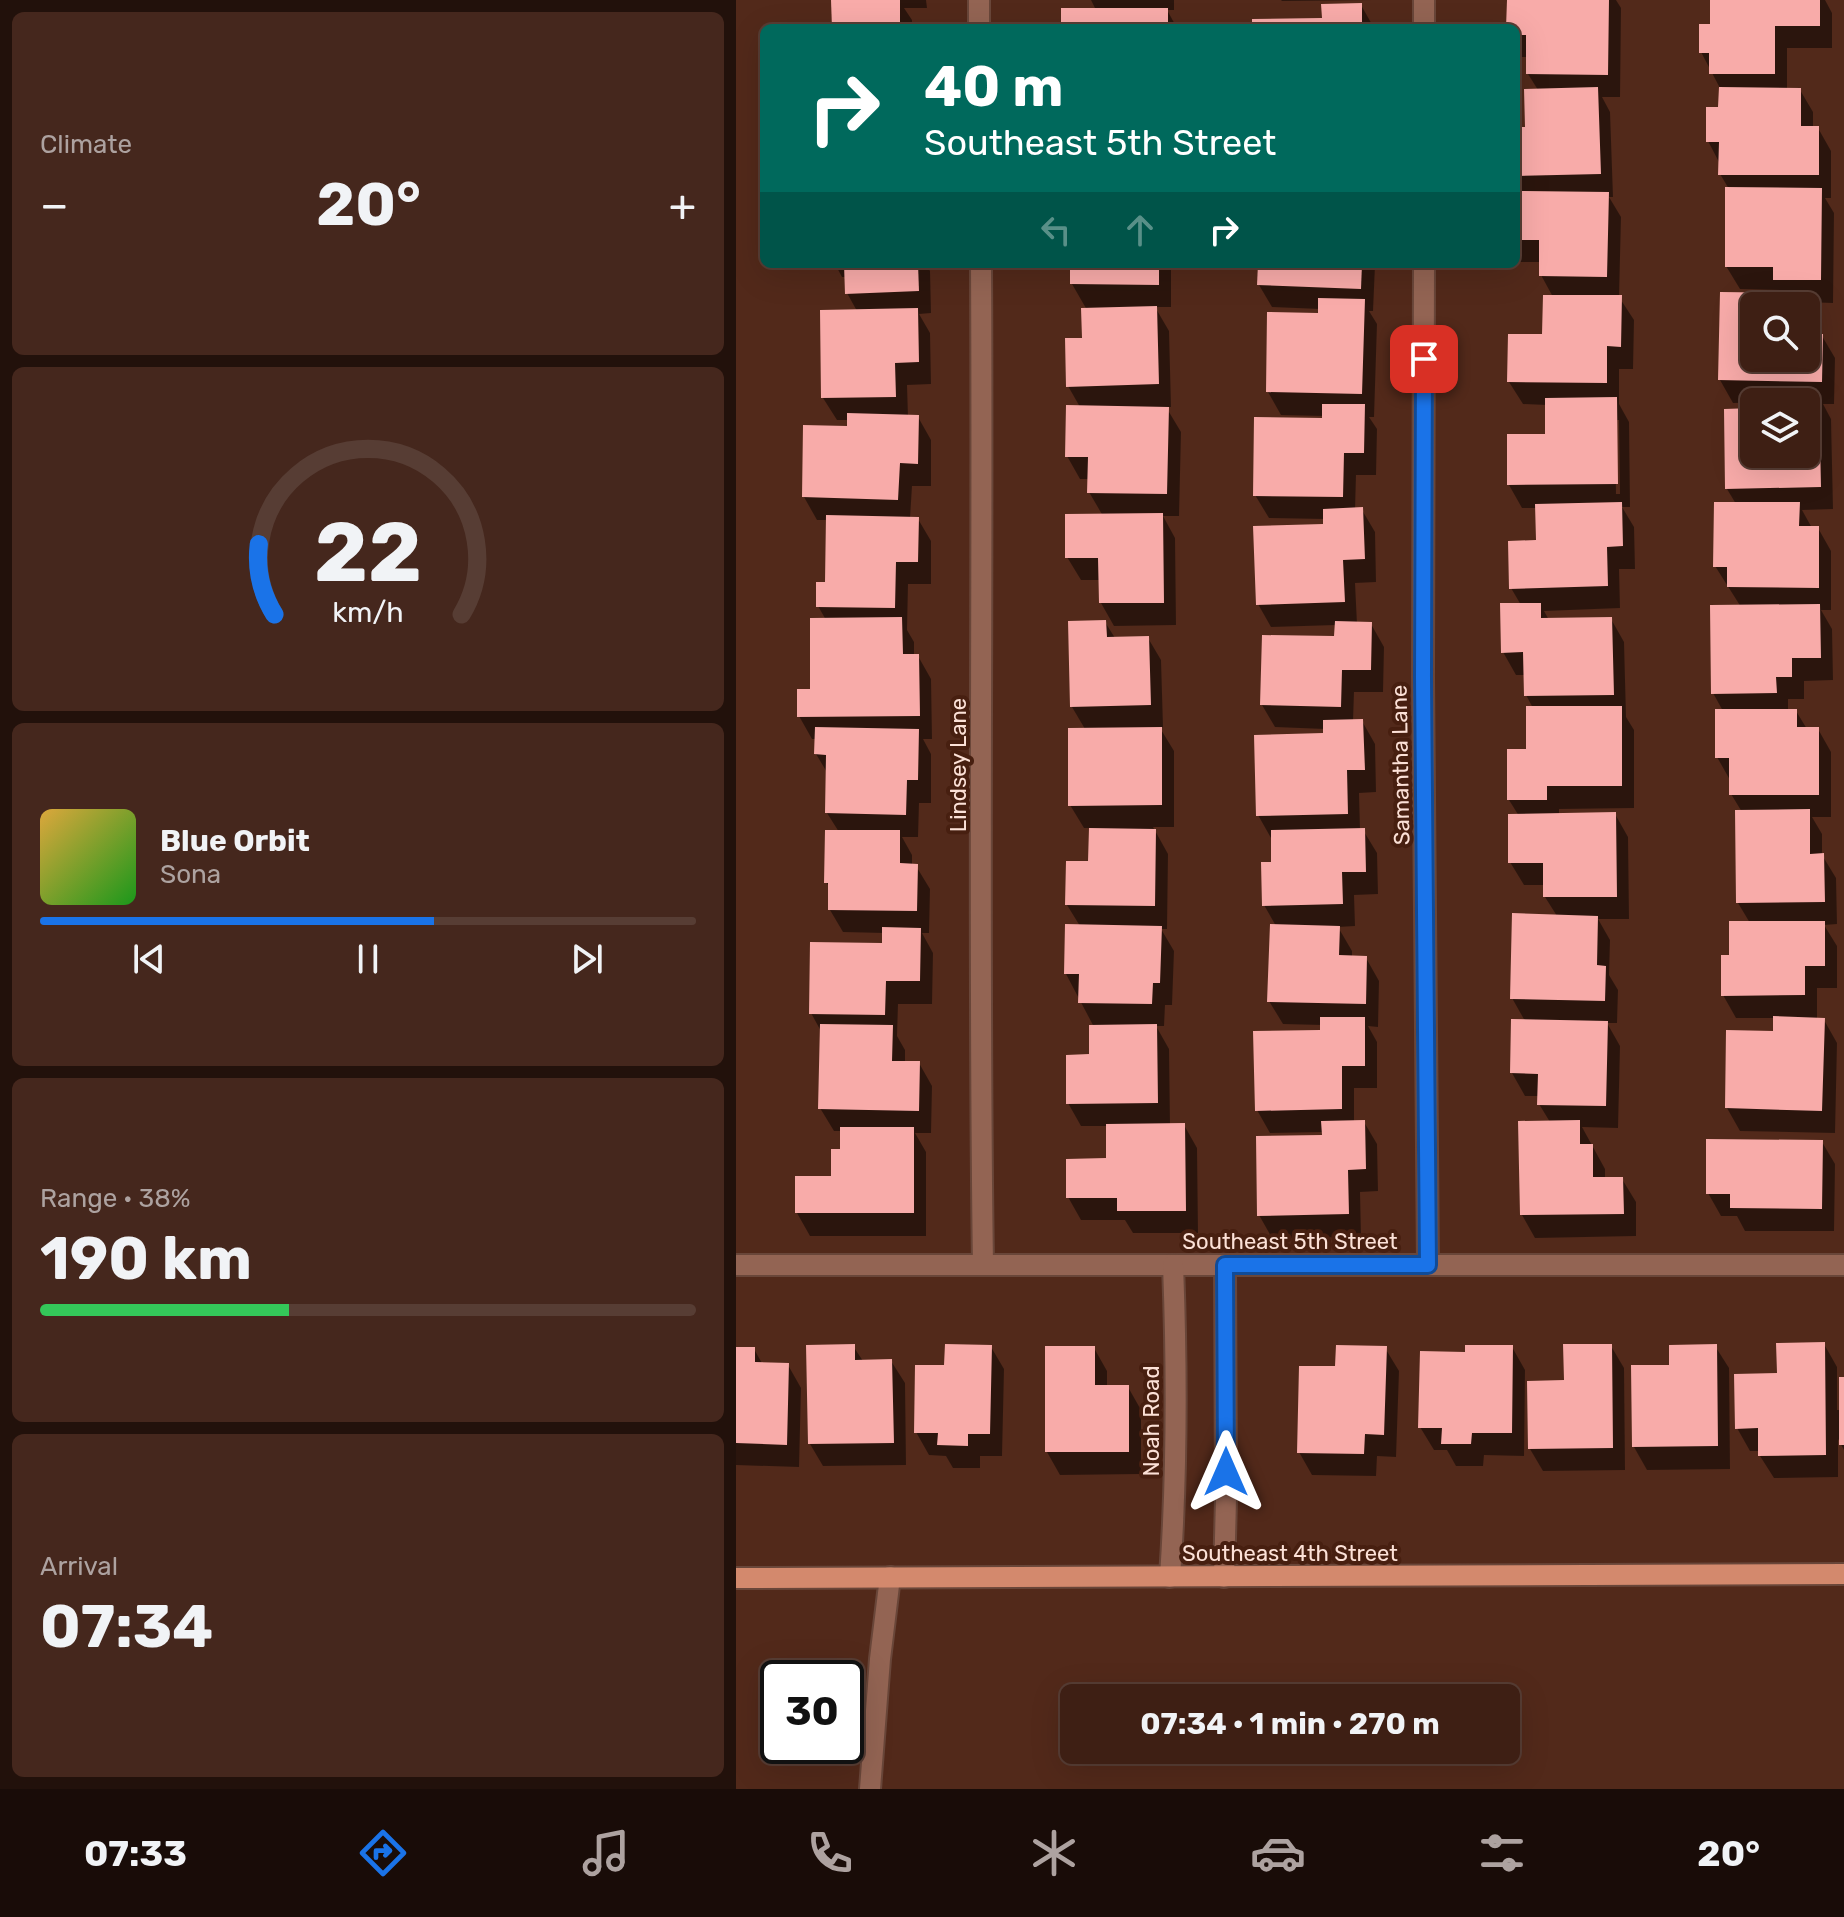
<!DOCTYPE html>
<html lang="en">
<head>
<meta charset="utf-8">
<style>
	body { margin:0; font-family:Rubik,sans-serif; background:#45271d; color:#f1f3f6; height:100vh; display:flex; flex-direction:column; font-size:30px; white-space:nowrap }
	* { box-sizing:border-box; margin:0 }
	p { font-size:26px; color:#ada2a0 }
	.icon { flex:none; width:44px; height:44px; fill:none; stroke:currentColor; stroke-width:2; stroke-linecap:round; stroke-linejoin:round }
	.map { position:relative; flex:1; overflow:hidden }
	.sheet { display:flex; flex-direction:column; gap:12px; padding:12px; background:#22110b; width:736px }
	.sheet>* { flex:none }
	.banner { position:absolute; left:24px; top:24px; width:760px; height:244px; border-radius:12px; box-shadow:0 8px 32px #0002,0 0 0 2px #573d34; background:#00695c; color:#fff; overflow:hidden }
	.buttons { position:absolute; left:1004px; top:292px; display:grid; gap:16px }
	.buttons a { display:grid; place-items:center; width:80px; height:80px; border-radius:12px; background:#3e1f14; box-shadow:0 8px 32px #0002,0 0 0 2px #573d34; font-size:40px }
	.speed { position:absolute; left:24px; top:1660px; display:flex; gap:16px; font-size:40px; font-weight:700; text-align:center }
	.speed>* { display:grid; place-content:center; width:104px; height:104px; border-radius:50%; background:#3e1f14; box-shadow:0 8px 32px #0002,0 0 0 2px #573d34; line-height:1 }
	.speed .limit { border:4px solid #111; border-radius:12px; background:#fff; color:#111 }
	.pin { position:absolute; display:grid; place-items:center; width:68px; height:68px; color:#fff; margin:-34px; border-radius:16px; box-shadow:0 4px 12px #0006 }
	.me { position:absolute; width:88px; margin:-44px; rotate:0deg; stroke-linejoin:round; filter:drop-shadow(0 0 6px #0008) }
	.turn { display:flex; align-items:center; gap:28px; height:168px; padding:0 32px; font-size:36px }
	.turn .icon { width:104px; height:104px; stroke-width:2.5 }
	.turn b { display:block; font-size:56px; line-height:68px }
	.lanes { display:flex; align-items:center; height:76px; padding:0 32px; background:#0003; justify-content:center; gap:40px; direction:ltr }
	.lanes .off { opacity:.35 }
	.big { font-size:60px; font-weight:700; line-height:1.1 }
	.sheet .tile { flex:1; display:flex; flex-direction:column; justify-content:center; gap:12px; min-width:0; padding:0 28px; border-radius:12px; background:#45271d }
	.sheet .dial { align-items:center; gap:0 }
	.dial svg { height:208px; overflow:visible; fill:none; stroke:#573d34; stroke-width:7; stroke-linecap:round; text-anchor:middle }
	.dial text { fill:#f1f3f6; stroke:none }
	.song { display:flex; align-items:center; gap:24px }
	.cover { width:96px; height:96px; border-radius:12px; background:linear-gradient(135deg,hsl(40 70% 55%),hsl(120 70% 35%)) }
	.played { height:8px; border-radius:4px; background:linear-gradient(90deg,#1a73e8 60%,#573d34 60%) }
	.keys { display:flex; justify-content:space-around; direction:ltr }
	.heat { display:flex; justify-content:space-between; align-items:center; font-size:44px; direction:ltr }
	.charge { height:12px; border-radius:6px; background:linear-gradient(90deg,#34c759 38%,#573d34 0) }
	.trip { position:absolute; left:324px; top:1684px; width:460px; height:80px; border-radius:12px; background:#3e1f14; box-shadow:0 8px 32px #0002,0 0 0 2px #573d34; font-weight:700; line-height:80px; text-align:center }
	.menu { display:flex; height:128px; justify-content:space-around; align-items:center; background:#190c08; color:#ada2a0 }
	.menu .icon { width:56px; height:56px }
	.menu .current { color:#1a73e8 }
	.menu b { font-size:36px; color:#f1f3f6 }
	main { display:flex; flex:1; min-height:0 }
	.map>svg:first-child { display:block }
</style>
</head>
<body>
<main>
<section class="sheet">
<div class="tile"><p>Climate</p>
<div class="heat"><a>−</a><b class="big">20°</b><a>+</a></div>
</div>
<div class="tile dial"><svg viewBox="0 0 100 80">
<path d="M14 69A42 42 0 1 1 86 69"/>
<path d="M14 69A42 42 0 0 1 8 42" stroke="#1a73e8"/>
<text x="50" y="56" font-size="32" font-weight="700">22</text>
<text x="50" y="72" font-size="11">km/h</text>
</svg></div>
<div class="tile">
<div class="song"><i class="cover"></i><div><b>Blue Orbit</b><p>Sona</p></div></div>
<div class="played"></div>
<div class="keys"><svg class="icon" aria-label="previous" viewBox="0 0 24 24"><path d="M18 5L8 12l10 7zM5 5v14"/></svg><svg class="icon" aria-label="pause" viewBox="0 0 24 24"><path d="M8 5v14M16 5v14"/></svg><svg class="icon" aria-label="next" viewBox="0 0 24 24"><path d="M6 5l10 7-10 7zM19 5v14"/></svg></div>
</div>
<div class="tile"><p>Range · 38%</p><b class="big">190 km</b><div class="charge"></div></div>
<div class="tile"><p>Arrival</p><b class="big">07:34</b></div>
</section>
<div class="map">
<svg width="1108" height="1789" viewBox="0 0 1108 1789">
	<rect width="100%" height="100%" fill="#52291a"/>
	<g fill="#0007" fill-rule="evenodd">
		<polygon points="97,0 190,0 191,8 168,8 176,20 176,28 98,28"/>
		<polygon points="355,0 438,0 438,10 431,10 441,28 327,28 360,10"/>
		<polygon points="545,0 636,0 546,1"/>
		<path d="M773 0H880L885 8 884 97H866L874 112 877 197H873L885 217 883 297 898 320 897 369H883V404L893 422 894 507H886L898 527 899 569H883L884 608 808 611 813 620 875 619 888 642 890 717 898 730V808L823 809V815L879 814 892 837 893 919H862L874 940 873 975 882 990 881 1023H871L884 1046 882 1128 846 1127 869 1169V1179H886L900 1202V1236L799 1238 786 1215 814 1122 803 1104 804 1096H789L776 1073 789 1021 776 998 821 916 809 897V885H788L774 862 783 816 773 800 792 751 797 708 790 695V675H780L767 652 785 605 775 588 802 542 801 508H786L773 485 811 436V405L787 404 773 382 808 336 817 297 805 275V262H784L780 254V193H782L780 189V129H791L802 90 792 74V57H785L780 48V28H772ZM879 420H883L884 494H880Z"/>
		<path d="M976 0H1089L1096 13V48H1051V89L1064 90 1077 112V128H1082L1095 151V198H1089L1098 213 1097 303 1069 302 1078 318V336H1086L1099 358 1098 404H1087L1095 419 1097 509 1066 510 1076 528H1082L1095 551V610H1085L1096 629 1097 680 1068 681V699H1052V711H1060L1071 729H1082L1095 752V817H1076L1086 834V855L1100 878 1101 924 1088 925 1101 946V988H1081V1020H1088L1101 1043 1099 1133 1004 1131 991 1108 1039 1033V1018H1000L987 995 995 957 1014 923 1002 903 1006 812 995 794 994 780 981 757 987 711 977 693 1005 607 979 566 1000 504 991 489 1018 410V454H1070V402L997 403 984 380 986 294 1048 295 1045 290 1004 289 990 266 993 189 984 174V164L972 141 984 109 985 90 965 52 976 26ZM1018 306H1070V358H1018Z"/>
		<polygon points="625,5 638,28 518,28 588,20"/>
		<polygon points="99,264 190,264 194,271 195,313 183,314 194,333 195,384 171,385 172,417 182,417 195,440 195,486 176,486 174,518 182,519 195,541 195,584 172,584 171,630 178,642 178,656 182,656 195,679 196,739 187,739 195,754 195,803 183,803 182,837 166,837 176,855 176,866 180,866 194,889 193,933 186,933 197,953 196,1004 162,1004 161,1036 169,1050 169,1063 183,1063 196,1086 195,1133 179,1133 190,1152 190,1236 74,1236 61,1213 97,1178 106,1151 106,1131 98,1131 84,1108 86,1033 75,1013 148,945 148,933 107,932 94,910 94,888 90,882 103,832 91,813 92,774 80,754 81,739 76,739 63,716 76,691 90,620 82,606 90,584 92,520 81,520 68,497 113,428 113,420 101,420 87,398 121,311 111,293 110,277 106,277"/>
		<polygon points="336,264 435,265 435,307 419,307 433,331 435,407 430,407 445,432 443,516 427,516 439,538 440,625 378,626 365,603 365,580 345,580 331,557 367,516 353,492 353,479 344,479 331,456 344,407 332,386 348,340 351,310 336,284"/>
		<polygon points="524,264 639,265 637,311 633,311 641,324 638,417 633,417 641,429 640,475 620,475 619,510 626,510 639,532 640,582 619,583 621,624 635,624 648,647 647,692 618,692 617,721 626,721 639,744 640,792 623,793 624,830 627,830 641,853 642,894 618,895 619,926 602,927 616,951 616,958 630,958 643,981 642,1027 632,1026 641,1042 641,1088 618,1088 618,1122 628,1122 641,1144 642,1191 624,1192 625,1237 536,1238 523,1215 588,1137 588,1132 534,1133 521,1110 586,1032 586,1025 547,1024 533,1001 540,926 528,905 537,864 537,838 535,838 522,815 590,735 589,729 539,727 526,705 600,638 600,625 535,627 522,604 589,526 589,519 533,518 519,495 588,420 588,416 545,415 532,392 584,315 584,309 536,307 523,285"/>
		<polygon points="369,622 379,638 412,638 425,660 427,727 424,728 438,751 438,827 417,827 432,854 431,929 425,929 438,951 436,1005 429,1005 428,1026 420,1026 433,1049 434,1125 448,1125 461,1148 462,1233 397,1233 389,1220 345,1220 332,1197 372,1160 372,1126 345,1126 332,1103 355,1056 358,1027 330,974 344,926 331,905 354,863 355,828 348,828 334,805 349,729 336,707"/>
		<polygon points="1086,1142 1099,1164 1098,1231 1009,1231 1001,1216 985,1216 972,1193"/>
		<polygon points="1088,1344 1101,1367 1101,1410 1105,1410 1108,1379 1108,1450 1102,1439 1102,1477 1038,1478 1024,1456 1024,1451 1014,1451 1001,1428 1043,1375"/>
		<polygon points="117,1346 127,1361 155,1361 169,1383 170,1465 87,1466 74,1444"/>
		<polygon points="875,1346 888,1368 889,1470 807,1471 794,1449 830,1382"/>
		<polygon points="979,1346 993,1368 994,1469 911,1470 898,1447 935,1367"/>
		<polygon points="255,1347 268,1369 266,1456 244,1456 244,1468 217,1468 210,1456 193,1455 180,1432 210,1367"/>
		<polygon points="776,1347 789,1370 788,1456 748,1455 747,1466 720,1466 711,1450 698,1450 684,1427 731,1354"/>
		<polygon points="358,1348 371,1371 371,1387 392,1387 405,1410 405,1474 324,1475 311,1452"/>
		<polygon points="649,1348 663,1371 660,1457 641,1456 640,1476 576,1475 563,1452 601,1368"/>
		<polygon points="0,1349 18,1349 27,1365 52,1365 65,1388 63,1467 0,1465"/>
	</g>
	<g fill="#f8aba9">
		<polygon points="95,0 164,0 164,28 96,28"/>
		<polygon points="771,0 873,0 872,75 790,74 790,35 780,35 780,28 770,28"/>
		<polygon points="974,0 1084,0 1084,26 1039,26 1039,74 973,74 973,53 963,53 963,24 974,24"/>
		<polygon points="626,3 626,28 516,28 516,19 586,18 585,4"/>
		<rect x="325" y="8" width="107" height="20"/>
		<polygon points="862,87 865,174 780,176 780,127 789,127 788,89"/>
		<polygon points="983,87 1065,88 1065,126 1083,126 1083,175 982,175 983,142 970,142 970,107 982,107"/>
		<polygon points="989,187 1086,188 1085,280 1037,280 1037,267 989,267"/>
		<polygon points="780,191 873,192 871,277 803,276 803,240 780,240"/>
		<polygon points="108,264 182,264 183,291 109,294"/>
		<polygon points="334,264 423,264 423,285 334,284"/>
		<polygon points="522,264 626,264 625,289 521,285"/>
		<polygon points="984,292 1066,293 1066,306 1018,306 1018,358 1070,358 1070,334 1087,334 1086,382 982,380"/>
		<polygon points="807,295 886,295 885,347 871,346 871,383 771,382 772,334 806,334"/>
		<polygon points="582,298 629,299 626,394 530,392 531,312 582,313"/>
		<polygon points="421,306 423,384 330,387 329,338 346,338 345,308"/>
		<polygon points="182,308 183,362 159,363 160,397 85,398 84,310"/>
		<polygon points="1083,394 1085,487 989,489 988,409 1018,408 1018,454 1070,454 1070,402 1037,402 1037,395"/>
		<polygon points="881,397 882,484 771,485 771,434 809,434 809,398"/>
		<polygon points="586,404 629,404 628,453 608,453 607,497 517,496 518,417 586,418"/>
		<polygon points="330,405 433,407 431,494 351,493 352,457 329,457"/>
		<polygon points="111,413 183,415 182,464 164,463 162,500 66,497 67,425 111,426"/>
		<polygon points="886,502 887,546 871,547 872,586 773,589 772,541 800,540 799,504"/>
		<polygon points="978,502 1064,502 1063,526 1083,526 1083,588 991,587 991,567 977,567"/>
		<polygon points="627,507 629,559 607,560 609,602 520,605 517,526 587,524 587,509"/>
		<polygon points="427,513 428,603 363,603 362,558 329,558 329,514"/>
		<polygon points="90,515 183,517 182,562 160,562 159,608 80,607 80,582 89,582"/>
		<polygon points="764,603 805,603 805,618 876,617 878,695 788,696 787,652 765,653"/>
		<polygon points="1084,604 1085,658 1056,658 1056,677 1040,677 1041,693 975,694 974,605"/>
		<polygon points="166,617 167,654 183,654 184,716 61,717 61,689 74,689 74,618"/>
		<polygon points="370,620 371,637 413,636 415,705 334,707 332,621"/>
		<polygon points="599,621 636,622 635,670 606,670 605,707 524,705 526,635 598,636"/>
		<polygon points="790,706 886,706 886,786 811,786 811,800 771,800 771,749 790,749"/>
		<polygon points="979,709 1061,709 1061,727 1083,727 1083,795 993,795 993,758 979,758"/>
		<polygon points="627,719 629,770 611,770 612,814 520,816 518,735 587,733 587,720"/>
		<polygon points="79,727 183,729 182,780 171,780 170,815 89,813 90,755 78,754"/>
		<polygon points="426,727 426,805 332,806 332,728"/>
		<polygon points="1074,809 1074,854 1088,853 1089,902 1000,903 999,810"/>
		<polygon points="880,812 881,897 807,897 807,863 772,863 772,814"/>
		<polygon points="353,828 420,829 419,906 329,905 330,861 352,861"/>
		<polygon points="629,828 630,872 606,872 607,904 526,906 525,862 535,862 535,830"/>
		<polygon points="89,830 164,830 164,863 182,864 181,911 92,910 92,883 88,883"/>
		<polygon points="776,913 862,916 861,965 870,966 869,1001 774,999"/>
		<polygon points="993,921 1089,921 1089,966 1069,966 1069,995 985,996 985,955 993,955"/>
		<polygon points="329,924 426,926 424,983 417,983 416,1004 342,1003 343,974 328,974"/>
		<polygon points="534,924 604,926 603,955 631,956 630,1004 531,1002"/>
		<polygon points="146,927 185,928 184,981 150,981 149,1015 73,1014 74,942 146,943"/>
		<polygon points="1037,1016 1089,1018 1086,1111 989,1108 990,1030 1037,1031"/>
		<polygon points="584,1017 629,1017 629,1066 606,1066 606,1109 519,1111 517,1031 584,1030"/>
		<polygon points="775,1019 872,1021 870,1106 801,1105 802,1074 774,1073"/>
		<polygon points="84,1024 157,1025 156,1061 184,1061 183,1111 82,1109"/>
		<polygon points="421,1024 422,1103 330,1104 330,1055 353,1054 353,1025"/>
		<polygon points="629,1120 630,1169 612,1170 613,1214 521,1216 520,1136 586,1135 585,1121"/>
		<polygon points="844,1120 844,1144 857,1144 857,1177 887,1177 888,1214 784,1215 782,1121"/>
		<polygon points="449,1123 450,1211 381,1211 381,1198 330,1198 330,1159 370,1158 370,1124"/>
		<polygon points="104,1127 178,1127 178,1213 59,1213 59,1176 95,1176 95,1149 104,1149"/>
		<polygon points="970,1139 1087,1140 1086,1209 994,1208 994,1194 970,1194"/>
		<polygon points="1089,1342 1090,1455 1022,1456 1022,1428 999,1429 998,1374 1041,1373 1040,1343"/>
		<polygon points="119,1344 119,1360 156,1359 158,1443 72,1444 70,1345"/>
		<polygon points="209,1344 256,1345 254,1434 232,1434 232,1446 201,1445 202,1433 178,1433 179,1365 208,1365"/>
		<polygon points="827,1344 876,1344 877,1448 792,1449 791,1381 828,1380"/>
		<polygon points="981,1344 982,1446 896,1447 895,1365 933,1365 933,1345"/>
		<polygon points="600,1345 651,1346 648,1435 629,1434 628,1454 561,1453 563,1366 599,1366"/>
		<polygon points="729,1345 777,1345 776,1433 736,1433 735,1444 705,1444 706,1428 682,1428 684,1351 729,1352"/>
		<polygon points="309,1346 359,1346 359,1385 393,1385 393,1452 309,1452"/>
		<polygon points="0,1347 19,1347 19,1362 53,1363 51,1445 0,1443"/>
		<rect x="1103" y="1377" width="5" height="68"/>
	</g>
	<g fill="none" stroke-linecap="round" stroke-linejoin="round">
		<defs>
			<g id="minor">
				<polyline points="243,0 243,28"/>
				<polyline points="688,28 688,0"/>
				<path d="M245 264C247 598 242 932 247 1265"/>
				<polyline points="688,264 687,677 692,1265"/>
				<polyline points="0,1265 1108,1265"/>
				<path d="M434 1577C441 1473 441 1369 437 1265"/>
				<polyline points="488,1577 490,1499 489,1265"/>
				<polyline points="134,1789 144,1659 154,1577"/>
			</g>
			<polyline id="major" points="0,1578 1108,1574"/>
		</defs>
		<use href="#minor" stroke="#694639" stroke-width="24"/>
		<use href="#major" stroke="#694639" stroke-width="24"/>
		<use href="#minor" stroke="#936453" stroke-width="20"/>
		<use href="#major" stroke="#d3896d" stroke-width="20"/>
	</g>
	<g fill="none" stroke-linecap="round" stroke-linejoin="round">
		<defs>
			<polyline id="route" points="490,1472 489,1265 692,1265 687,677 688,359"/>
		</defs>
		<use href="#route" stroke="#114b97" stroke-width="20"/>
		<use href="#route" stroke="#1a73e8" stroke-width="14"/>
	</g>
	<g text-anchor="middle" stroke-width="8" stroke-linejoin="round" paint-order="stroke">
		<g font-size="22" fill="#fce1d7" stroke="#471f10">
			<text transform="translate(222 765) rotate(-90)" y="8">Lindsey Lane</text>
			<text transform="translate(664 765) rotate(-91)" y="8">Samantha Lane</text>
			<text x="554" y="1249">Southeast 5th Street</text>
			<text transform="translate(415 1421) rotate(-90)" y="8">Noah Road</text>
			<text x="554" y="1561">Southeast 4th Street</text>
		</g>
	</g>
</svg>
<div class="buttons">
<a><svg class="icon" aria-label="search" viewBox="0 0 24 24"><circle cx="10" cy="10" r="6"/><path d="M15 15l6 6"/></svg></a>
<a><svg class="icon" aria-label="layers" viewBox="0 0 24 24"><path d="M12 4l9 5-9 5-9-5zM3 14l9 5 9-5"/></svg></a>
</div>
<div class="speed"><div class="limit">30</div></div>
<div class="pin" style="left:688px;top:359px;background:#d93025"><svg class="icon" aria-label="arrive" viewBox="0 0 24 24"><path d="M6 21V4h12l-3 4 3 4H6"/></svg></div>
<svg class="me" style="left:490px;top:1472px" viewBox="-20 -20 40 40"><path d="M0-17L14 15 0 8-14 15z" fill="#1a73e8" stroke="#fff" stroke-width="4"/></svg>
<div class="trip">07:34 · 1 min · 270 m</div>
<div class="banner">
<div class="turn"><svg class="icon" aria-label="right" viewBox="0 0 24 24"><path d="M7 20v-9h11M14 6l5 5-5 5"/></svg><div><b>40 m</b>Southeast 5th Street</div></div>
<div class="lanes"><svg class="icon off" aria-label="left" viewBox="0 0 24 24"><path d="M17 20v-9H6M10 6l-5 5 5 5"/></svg><svg class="icon off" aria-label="ahead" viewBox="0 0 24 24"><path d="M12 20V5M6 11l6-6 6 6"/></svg><svg class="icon" aria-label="right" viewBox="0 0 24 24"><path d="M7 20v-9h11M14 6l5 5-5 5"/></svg></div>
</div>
</div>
</main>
<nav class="menu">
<b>07:33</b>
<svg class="icon current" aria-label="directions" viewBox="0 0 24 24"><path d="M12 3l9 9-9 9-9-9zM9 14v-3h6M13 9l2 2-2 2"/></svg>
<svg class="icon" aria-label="music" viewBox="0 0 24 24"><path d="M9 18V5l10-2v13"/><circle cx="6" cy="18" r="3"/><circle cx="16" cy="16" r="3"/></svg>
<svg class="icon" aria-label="phone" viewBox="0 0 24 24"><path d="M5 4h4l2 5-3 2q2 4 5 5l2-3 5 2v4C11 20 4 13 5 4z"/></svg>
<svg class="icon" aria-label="climate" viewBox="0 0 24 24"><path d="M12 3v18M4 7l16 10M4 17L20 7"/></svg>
<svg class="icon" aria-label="car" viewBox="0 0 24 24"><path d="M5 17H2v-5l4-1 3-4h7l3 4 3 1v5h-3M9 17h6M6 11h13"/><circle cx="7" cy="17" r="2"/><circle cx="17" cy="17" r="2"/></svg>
<svg class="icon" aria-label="filters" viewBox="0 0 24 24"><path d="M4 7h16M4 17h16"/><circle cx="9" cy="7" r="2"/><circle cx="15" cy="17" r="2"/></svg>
<b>20°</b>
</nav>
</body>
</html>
